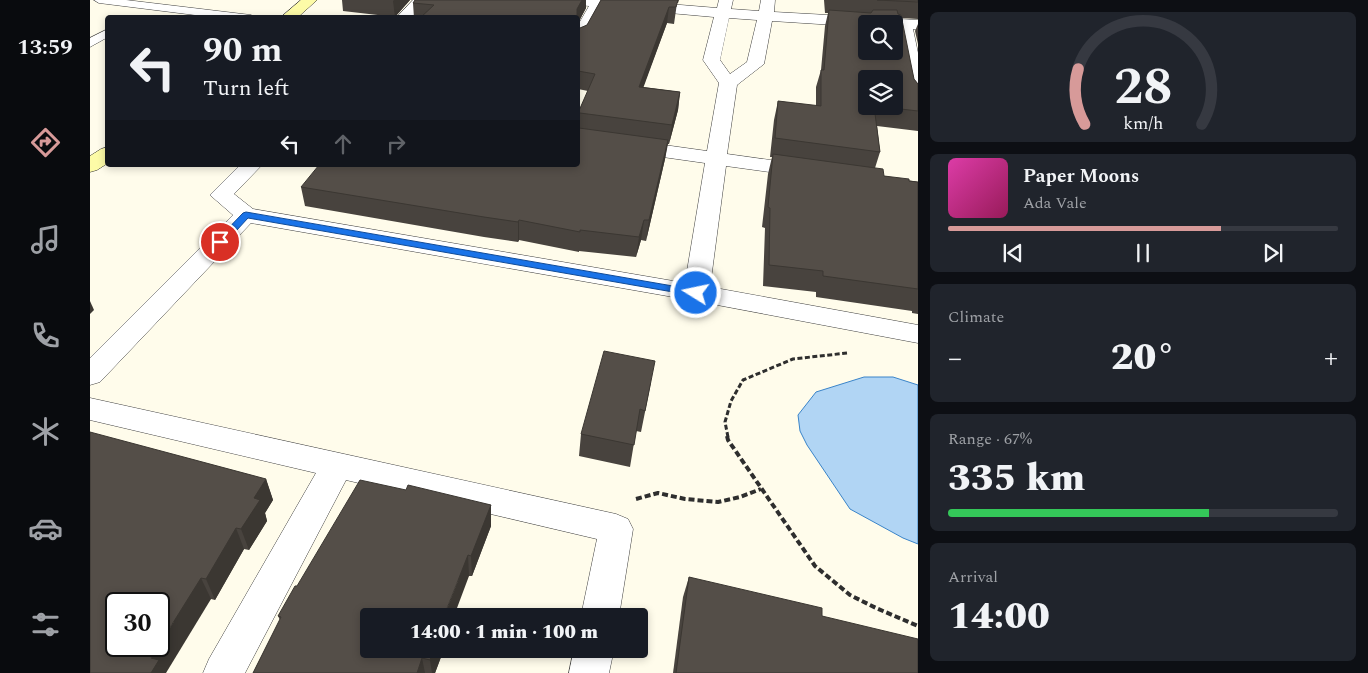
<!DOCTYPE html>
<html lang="en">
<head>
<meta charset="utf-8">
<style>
	body { margin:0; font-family:Spectral,serif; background:#20242c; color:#f1f3f6; height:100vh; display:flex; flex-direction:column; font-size:19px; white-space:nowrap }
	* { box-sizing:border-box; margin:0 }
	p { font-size:16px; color:#9ea1a6 }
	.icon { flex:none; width:28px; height:28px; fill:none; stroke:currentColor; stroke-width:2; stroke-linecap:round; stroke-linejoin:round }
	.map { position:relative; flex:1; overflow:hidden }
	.drawer { display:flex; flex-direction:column; gap:12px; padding:12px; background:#0d0f14; width:450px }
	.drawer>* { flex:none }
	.guide { position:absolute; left:15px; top:15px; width:475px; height:152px; border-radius:5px; box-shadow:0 2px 8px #0003; background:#171b24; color:#f1f3f6; overflow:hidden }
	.controls { position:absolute; left:768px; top:15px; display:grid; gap:10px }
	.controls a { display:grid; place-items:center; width:45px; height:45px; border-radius:5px; background:#171b24; box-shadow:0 2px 8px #0003; font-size:25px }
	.speed { position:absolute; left:15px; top:592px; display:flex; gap:10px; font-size:25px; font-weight:700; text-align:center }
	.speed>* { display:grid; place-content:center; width:65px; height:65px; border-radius:50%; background:#171b24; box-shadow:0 2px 8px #0003; line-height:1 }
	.speed .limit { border:2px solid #111; border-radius:8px; background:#fff; color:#111 }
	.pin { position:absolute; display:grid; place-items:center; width:42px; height:42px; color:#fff; margin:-21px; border:2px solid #fff; border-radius:50%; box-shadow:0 1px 5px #0007 }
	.me { position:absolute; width:55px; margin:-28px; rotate:280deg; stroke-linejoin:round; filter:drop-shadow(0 0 4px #0008) }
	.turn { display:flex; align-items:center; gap:18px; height:105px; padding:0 15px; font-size:22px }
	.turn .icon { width:65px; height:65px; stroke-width:2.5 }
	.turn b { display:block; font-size:35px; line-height:42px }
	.lanes { display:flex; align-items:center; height:48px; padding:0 15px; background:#0003; justify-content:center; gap:25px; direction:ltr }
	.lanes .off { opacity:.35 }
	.big { font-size:38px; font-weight:800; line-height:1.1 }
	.drawer .widget { flex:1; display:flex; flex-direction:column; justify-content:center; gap:8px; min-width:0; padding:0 18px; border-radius:8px; background:#20242c }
	.drawer .dial { align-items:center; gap:0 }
	.dial svg { height:130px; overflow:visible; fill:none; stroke:#363941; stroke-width:7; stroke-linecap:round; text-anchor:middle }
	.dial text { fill:#f1f3f6; stroke:none }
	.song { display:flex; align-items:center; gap:15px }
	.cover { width:60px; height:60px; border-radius:8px; background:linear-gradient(135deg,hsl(320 70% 55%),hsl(330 70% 35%)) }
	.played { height:5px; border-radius:2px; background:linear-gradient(90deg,#d79a99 70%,#363941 70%) }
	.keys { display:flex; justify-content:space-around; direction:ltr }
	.heat { display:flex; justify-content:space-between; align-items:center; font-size:28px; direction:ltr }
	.charge { height:8px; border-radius:4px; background:linear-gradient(90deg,#34c759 67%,#363941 0) }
	.trip { position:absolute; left:270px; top:608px; width:288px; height:50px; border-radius:5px; background:#171b24; box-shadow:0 2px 8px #0003; font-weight:800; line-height:50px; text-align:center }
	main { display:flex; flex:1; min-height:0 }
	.dock { display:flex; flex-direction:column; width:90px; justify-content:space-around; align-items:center; background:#090b0e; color:#9ea1a6 }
	.dock .icon { width:35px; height:35px }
	.dock .active { color:#d79a99 }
	.dock b { font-size:22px; color:#f1f3f6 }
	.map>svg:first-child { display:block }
</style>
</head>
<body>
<main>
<nav class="dock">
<b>13:59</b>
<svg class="icon active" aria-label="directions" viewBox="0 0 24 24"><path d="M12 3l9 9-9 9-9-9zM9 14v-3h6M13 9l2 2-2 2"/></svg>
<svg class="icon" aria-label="music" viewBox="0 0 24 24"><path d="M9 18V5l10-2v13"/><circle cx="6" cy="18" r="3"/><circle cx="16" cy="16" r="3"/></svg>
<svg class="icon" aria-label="phone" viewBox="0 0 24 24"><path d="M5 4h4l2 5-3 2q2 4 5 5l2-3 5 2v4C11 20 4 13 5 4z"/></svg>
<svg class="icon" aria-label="climate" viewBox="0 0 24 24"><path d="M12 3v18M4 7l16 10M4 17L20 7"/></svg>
<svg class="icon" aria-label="car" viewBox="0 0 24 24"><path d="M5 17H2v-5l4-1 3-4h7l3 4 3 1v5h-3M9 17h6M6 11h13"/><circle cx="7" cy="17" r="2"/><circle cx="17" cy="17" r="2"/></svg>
<svg class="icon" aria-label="filters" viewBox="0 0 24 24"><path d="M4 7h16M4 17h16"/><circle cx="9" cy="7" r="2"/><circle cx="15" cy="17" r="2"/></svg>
</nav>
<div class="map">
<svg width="828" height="673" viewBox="0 0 828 673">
	<rect width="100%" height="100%" fill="#fffceb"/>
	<polygon fill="#b1d5f4" stroke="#3a84c9" points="774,377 803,377 828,385 828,544 813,538 760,509 717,445 710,431 708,415 726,392"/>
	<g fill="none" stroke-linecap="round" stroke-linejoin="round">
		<defs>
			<g id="lane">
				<polygon points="4,0 36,0 161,15 166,18 129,18 9,3"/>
				<polygon points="18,29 18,37 0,47 0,38"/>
			</g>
			<g id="street">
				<polygon points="323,0 344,0 342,3 334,5 322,18 306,18"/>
				<path d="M469 0H530L627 8 629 0H643L641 9 669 11 671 0H685L684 12 828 20V30L823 29 828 53V101L822 100 819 96 807 29H804V24H776V27L682 21 674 64 647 85 637 154 716 165 723 167 727 171 723 175 716 177 636 166 620 287 828 325V343L606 301 161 223 10 382 0 385V358L143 215 120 195 150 165H172L144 194 163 209 595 283 615 163 488 145V133L617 151 629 83 613 60 624 17 513 7 494 41 488 43V25L499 6 471 3ZM639 18 667 20 657 62 640 74 630 60Z"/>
				<polygon points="0,398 526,514 538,519 543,529 529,616 491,616 507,539 256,480 155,673 113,673 119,659 226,473 0,420"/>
				<polygon points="484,649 524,649 519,673 479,673"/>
			</g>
			<g id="secondary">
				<polygon points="211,0 227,0 207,18 190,18"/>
				<polygon points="18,147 18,163 7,170 0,172 0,156 11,149"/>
			</g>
		</defs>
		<use href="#lane" stroke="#3f3f3f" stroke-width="1"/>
		<use href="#street" stroke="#3f3f3f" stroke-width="1"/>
		<use href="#secondary" stroke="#2e2e2e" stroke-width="1"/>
		<polyline stroke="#2e2e2e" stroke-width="3" stroke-dasharray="5 2.5" stroke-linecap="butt" points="638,437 635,422 641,401 653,380 703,359 757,353"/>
		<g stroke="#2e2e2e" stroke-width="4" stroke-dasharray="6 3" stroke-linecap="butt">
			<polyline points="637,436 638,440 725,566 760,595 786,608 828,626"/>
			<polyline points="546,499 568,493 595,499 628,502 650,497 671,489"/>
		</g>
		<use href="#lane" fill="#fff" fill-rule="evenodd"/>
		<use href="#street" fill="#fff" fill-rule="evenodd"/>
		<use href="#secondary" fill="#fdfba7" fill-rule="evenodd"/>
	</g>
	<g fill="#48433e">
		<polygon points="252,0 320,0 305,17 253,11"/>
		<polygon points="325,0 496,0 496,8 488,23 488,18 324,18 323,3"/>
		<polygon points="511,0 589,0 588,3 587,3 584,24 577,23 553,87 590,92 588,110 579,144 578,144 575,159 556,241 551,240 546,257 489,251 489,252 429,240 428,242 394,237 215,206 211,187 488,165 488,113 498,91 488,89 488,27 490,28 497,25"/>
		<polygon points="734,0 828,0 828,19 811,18 824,79 828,84 828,131 787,126 790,152 785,168 794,176 828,182 828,314 822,313 822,311 726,297 726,292 673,286 675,228 672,227 678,174 682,157 680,157 684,120 688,101 726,106 726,87 731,70 735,26 738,13 735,13"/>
		<polygon points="828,24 828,44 825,31"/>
		<polygon points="561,382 551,432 546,431 540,467 489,456 491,434"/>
		<polygon points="176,479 183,500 175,513 177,521 159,550 154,549 125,600 121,599 0,673"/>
		<polygon points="316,490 401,505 401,526 382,576 379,576 279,616 354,649 345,673 163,673 190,620 188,616"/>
		<polygon points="599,577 732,616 828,673 583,673 593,597"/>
	</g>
	<g fill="#3b3732">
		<polygon points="304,0 320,0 305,17 303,1"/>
		<polygon points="492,0 496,0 496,8 488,23 488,18 487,18 487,9"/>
		<polygon points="579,7 577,23 547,105 549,87"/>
		<polygon points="590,92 588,110 579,144 582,125"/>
		<polygon points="490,113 488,131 488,114"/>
		<polygon points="578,140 575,159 556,241 559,220"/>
		<polygon points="429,220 429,240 428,242 428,222"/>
		<polygon points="554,220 551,240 546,257 549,237"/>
		<polygon points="0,301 4,310 0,314"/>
		<polygon points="176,479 183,500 175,513 177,521 159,550 151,529 164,498"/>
		<polygon points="401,505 401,526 382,576 381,556"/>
		<polygon points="146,528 154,549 125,600 116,579"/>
		<polygon points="378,555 379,576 364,616 354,616"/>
		<polygon points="111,578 121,599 76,673 61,673 61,658"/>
		<polygon points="344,649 354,649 345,673 342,673 340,660"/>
		<polygon points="332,658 335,673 327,673"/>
	</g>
	<g fill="#544e48" stroke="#3b3732" fill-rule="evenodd">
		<polygon points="325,0 492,0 487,9 487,18 330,18 344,5 323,3"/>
		<polygon points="511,0 588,0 586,7 579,7 549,87 590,92 582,125 490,113 488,114 488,113 505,74 488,71 488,27 490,28 497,25"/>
		<polygon points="787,0 828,0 828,2"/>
		<path d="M739 10 781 13 783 10H807L808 14 811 15 824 79 828 84V111L785 106H804V79H776V106H784L790 152 685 138 688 101 731 106V70H734ZM776 24H804V51H776Z"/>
		<polygon points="488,116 489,128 578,140 559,220 554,220 549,237 490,230 490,232 429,220 428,222 394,217 211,187 229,165 488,165"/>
		<polygon points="683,154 793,169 794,176 819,179 819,181 828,182 828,289 733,276 733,271 679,265 680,208 678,207"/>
		<polygon points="514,351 565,361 555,411 550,409 544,445 491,434"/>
		<path d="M0 432 176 479 164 498 170 500 151 529 146 528 116 579 111 578 61 658 69 660 61 673H0ZM26 604H69V646H26Z"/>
		<polygon points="270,480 316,490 318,485 401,505 381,556 378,555 354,616 279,616 279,649 344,649 340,660 332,658 327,673 163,673 191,617 188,616 205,586 207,586"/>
		<polygon points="599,577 732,608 732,616 828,639 828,673 586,673"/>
	</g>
	<polygon fill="#1a73e8" stroke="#114b97" points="156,212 606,290 611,293 606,296 158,218 134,244 127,244 127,240 153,213"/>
</svg>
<div class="controls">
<a><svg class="icon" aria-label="search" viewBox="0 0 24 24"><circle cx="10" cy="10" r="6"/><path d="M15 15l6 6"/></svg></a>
<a><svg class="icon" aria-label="layers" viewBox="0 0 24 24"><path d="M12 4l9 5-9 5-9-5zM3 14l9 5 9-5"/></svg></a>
</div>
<div class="speed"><div class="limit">30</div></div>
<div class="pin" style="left:130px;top:242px;background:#d93025"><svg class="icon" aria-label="arrive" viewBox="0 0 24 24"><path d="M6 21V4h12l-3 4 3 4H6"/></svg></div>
<svg class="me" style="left:606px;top:293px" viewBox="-20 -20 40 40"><circle r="17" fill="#1a73e8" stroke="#fff" stroke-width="3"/><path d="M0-11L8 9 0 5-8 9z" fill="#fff"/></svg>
<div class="trip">14:00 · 1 min · 100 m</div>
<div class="guide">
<div class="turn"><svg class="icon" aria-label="left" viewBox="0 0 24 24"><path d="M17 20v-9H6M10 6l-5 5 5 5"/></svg><div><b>90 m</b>Turn left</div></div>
<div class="lanes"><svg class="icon" aria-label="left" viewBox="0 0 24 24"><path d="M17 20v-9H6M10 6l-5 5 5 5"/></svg><svg class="icon off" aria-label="ahead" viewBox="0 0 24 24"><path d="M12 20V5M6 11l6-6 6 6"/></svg><svg class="icon off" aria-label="right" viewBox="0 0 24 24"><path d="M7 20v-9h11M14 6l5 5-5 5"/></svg></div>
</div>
</div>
<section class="drawer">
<div class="widget dial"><svg viewBox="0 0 100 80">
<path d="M14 69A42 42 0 1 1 86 69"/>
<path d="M14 69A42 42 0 0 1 10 35" stroke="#d79a99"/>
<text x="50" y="56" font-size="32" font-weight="700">28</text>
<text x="50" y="72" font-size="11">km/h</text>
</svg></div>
<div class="widget">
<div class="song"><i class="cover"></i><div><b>Paper Moons</b><p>Ada Vale</p></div></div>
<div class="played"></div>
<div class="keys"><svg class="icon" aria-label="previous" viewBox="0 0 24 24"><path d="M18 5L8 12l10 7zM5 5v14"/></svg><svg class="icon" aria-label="pause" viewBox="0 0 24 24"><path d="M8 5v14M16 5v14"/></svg><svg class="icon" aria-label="next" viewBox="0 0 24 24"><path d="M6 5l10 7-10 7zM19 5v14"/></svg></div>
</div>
<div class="widget"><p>Climate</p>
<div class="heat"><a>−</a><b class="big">20°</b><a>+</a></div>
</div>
<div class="widget"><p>Range · 67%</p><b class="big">335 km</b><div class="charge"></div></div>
<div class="widget"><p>Arrival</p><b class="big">14:00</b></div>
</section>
</main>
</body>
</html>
